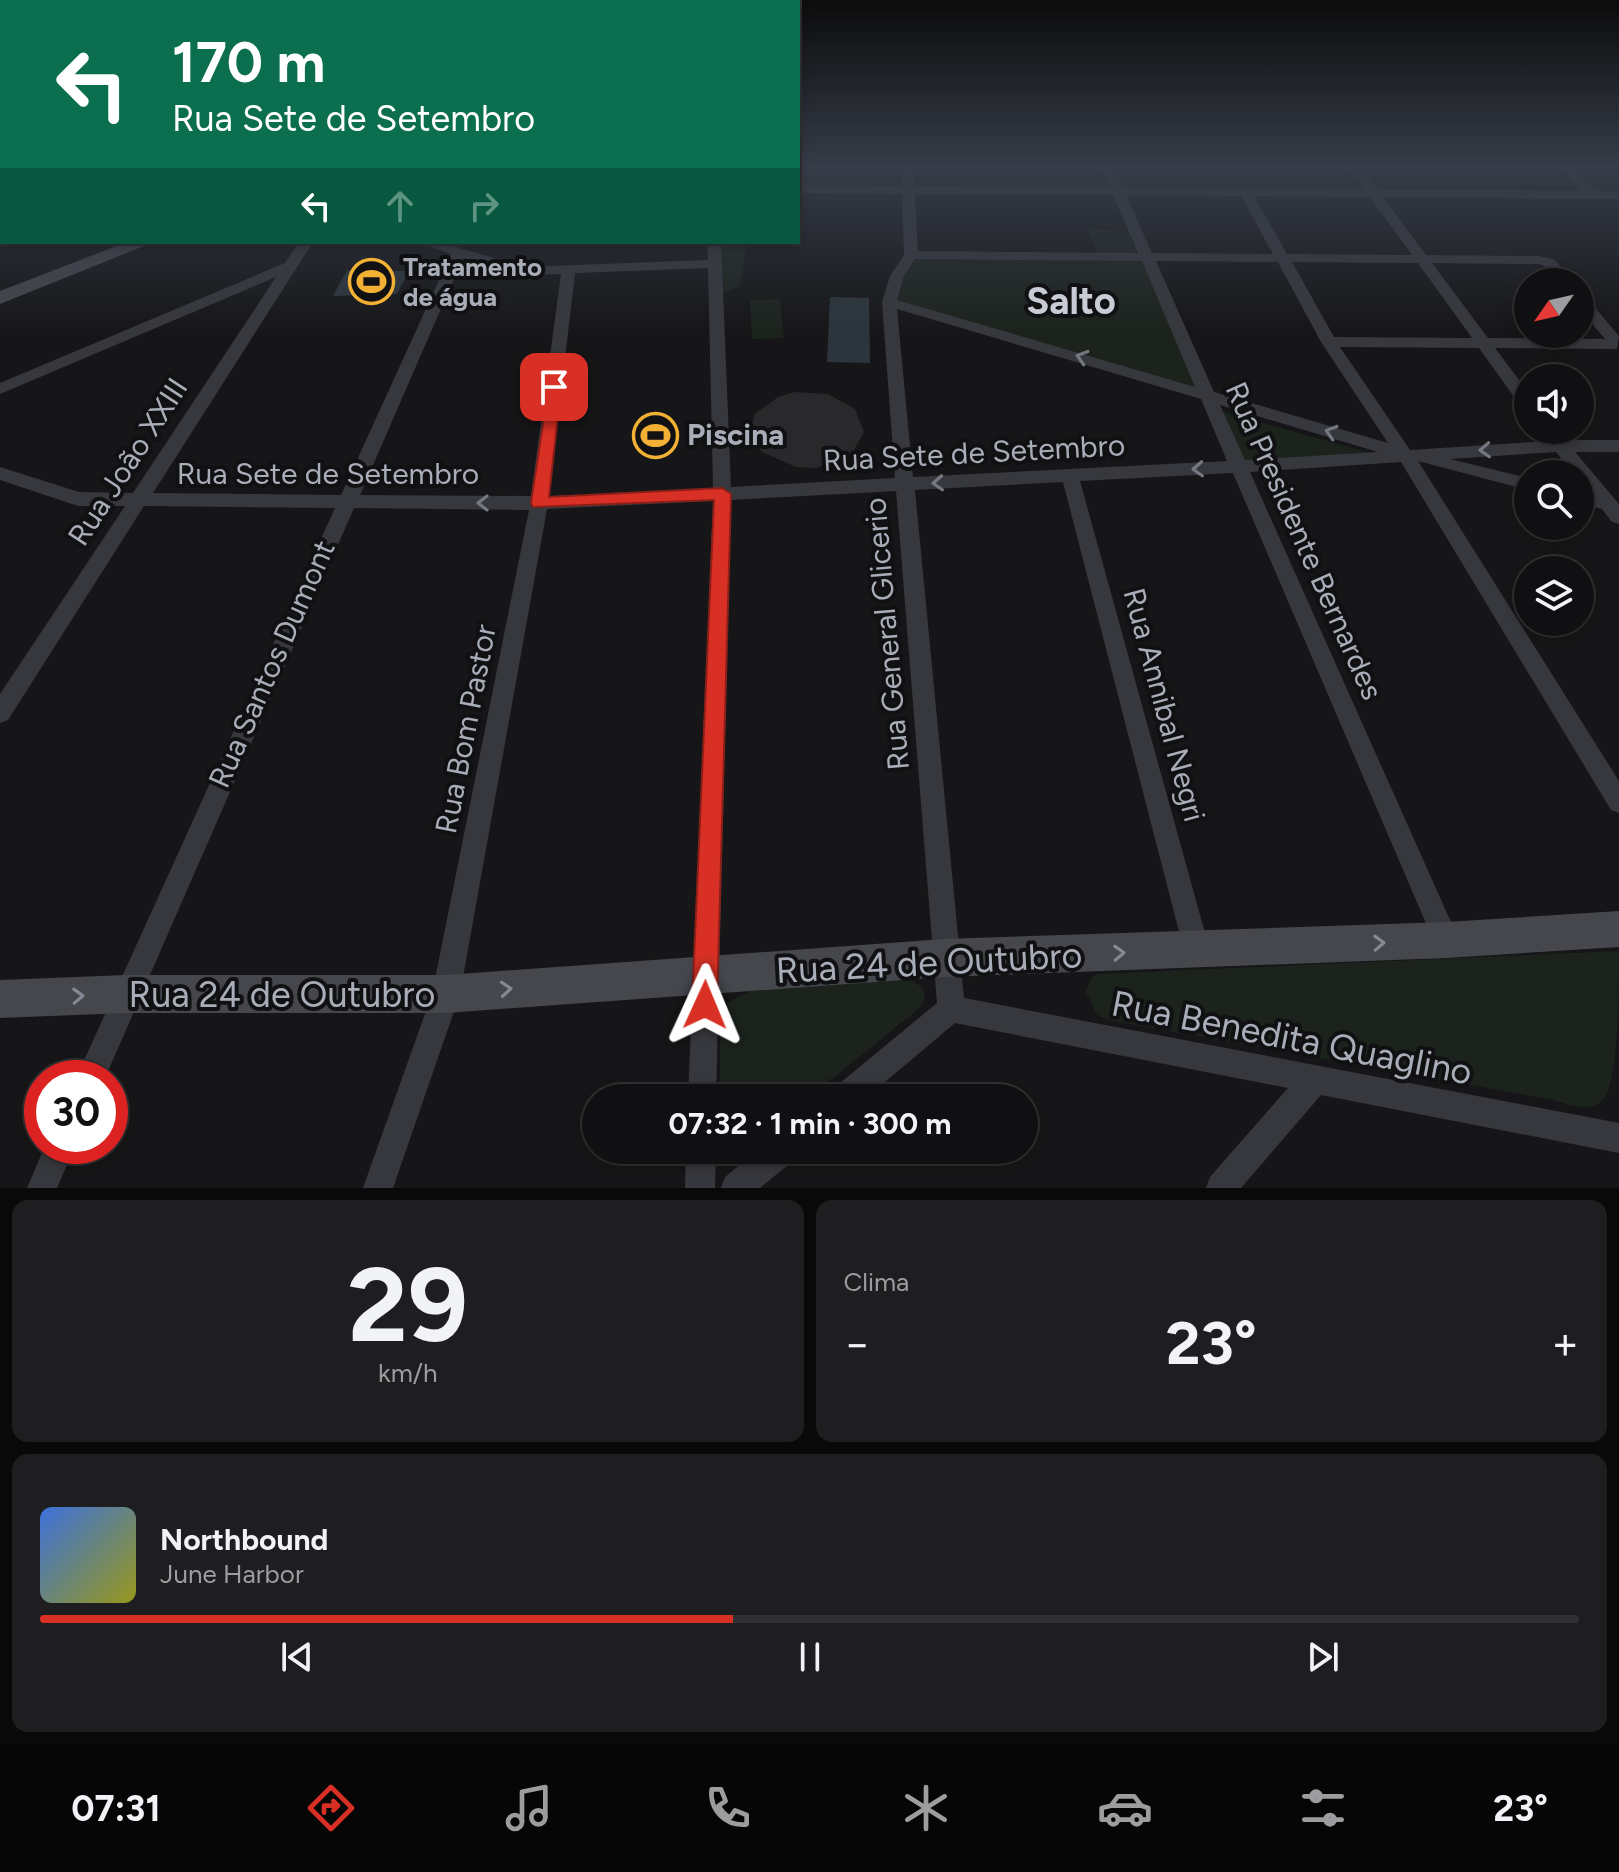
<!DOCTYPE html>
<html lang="pt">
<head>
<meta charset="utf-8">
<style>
	body { margin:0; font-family:Figtree,sans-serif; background:#1e1e20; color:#f1f3f6; height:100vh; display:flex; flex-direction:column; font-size:30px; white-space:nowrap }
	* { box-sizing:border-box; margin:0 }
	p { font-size:26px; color:#9c9d9f }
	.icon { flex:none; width:44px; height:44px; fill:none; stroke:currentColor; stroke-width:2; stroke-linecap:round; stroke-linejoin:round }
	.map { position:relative; height:1188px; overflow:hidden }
	.side { display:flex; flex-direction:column; gap:12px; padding:12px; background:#09090a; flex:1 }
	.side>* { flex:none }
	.banner { position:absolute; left:0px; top:0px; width:800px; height:244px; box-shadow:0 4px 12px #0003,0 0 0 2px #303032; background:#0b6e4f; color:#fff; overflow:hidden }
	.needle { width:52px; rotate:236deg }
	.controls { position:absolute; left:1514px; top:268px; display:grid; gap:16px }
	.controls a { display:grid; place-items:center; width:80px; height:80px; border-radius:50%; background:#101012; box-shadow:0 4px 12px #0003,0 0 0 2px #303032; font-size:40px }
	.speed { position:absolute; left:24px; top:1060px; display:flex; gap:16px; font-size:40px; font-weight:700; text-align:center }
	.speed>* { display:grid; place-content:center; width:104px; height:104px; border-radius:50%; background:#101012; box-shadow:0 4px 12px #0003,0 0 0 2px #303032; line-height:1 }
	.speed .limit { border:12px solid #d22; background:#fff; color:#111 }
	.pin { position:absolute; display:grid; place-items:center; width:68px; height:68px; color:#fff; margin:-34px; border-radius:16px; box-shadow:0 4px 12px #0006 }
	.me { position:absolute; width:88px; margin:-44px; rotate:1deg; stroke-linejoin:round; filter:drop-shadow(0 0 6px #0008) }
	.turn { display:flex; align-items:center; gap:28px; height:168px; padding:0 40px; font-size:36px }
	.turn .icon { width:104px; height:104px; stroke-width:2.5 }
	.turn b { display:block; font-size:56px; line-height:68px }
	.lanes { display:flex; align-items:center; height:76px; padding:0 40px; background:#0003; justify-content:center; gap:40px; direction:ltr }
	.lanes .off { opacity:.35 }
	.big { font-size:60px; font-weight:700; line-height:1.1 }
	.side .tile { flex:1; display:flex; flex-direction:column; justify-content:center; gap:12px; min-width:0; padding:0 28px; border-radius:16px; background:#1e1e20 }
	.side .dial { align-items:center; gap:0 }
	.dial b { font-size:104px; line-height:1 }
	.song { display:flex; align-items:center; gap:24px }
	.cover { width:96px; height:96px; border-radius:12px; background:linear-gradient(135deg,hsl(220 70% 55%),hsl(60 70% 35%)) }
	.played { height:8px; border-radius:4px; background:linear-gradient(90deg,#d93025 45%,#303032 45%) }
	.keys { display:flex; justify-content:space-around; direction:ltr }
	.heat { display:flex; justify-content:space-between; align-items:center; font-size:44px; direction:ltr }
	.side .tiles { flex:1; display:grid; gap:12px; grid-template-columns:1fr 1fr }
	.tile:last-child { grid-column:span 2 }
	.trip { position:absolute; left:582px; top:1084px; width:456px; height:80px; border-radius:40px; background:#101012; box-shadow:0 4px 12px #0003,0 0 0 2px #303032; font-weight:700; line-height:80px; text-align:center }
	.tab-bar { display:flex; height:128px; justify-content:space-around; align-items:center; background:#060607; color:#9c9d9f }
	.tab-bar .icon { width:56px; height:56px }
	.tab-bar .selected { color:#d93025 }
	.tab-bar b { font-size:36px; color:#f1f3f6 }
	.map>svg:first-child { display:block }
</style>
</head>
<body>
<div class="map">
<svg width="1619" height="1188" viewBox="0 0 1619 1188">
	<rect width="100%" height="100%" fill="#161618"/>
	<g fill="#1c231d">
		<polygon points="1088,229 1128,231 1137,254 1097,254"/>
		<polygon points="719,242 747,242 740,286 719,294"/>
		<polygon points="912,255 1144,258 1204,392 891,301"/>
		<polygon points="780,299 784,338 752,339 750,300"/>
		<polygon points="1220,411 1371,453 1242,463"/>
		<path d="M1619 951C1619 981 1619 1081 1603 1100 1589 1113 1569 1105 1554 1100L1113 1021 1097 1015 1086 992 1091 978 1097 974Z"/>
		<polygon points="910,979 923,988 925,998 921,1007 808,1098 720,1098 720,1014 729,1002 754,989"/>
	</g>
	<g fill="#2c353c">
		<polygon points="347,270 409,271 397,294 333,296"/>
		<polygon points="830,297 869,298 870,363 827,362"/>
	</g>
	<polygon fill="#29292c" points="794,392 828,394 855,409 864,432 851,455 816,468 796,467 762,452 753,440 751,427 755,414 778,397"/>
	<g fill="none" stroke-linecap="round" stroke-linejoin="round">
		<g fill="#37383d" fill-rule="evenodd">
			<path d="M901 166H913L914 186 1110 187 1101 166H1113L1123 188 1365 189 1348 166H1361L1378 189 1581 191 1557 166H1570L1596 191H1619V199L1383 197 1426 255 1539 256 1555 260 1573 282H1558L1545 266 1539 264 1432 263 1488 338 1605 339 1580 309V295L1585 296 1619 336 1617 349 1495 348 1528 392V409L1522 408 1479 348 1340 347 1410 450 1547 441 1538 430H1556L1565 440H1619V452H1575L1619 504V524L1612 522 1602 509 1580 504V490L1589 493 1580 482V474H1573L1556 452 1450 459 1528 478V490L1418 461 1619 781V813L1611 810 1401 462 1250 472 1455 931 1459 940 1455 949 1446 953 1437 949 1233 473 1080 481 1210 951 1206 960 1197 964 1188 960 1184 951 1063 482 915 490 964 998 1619 1123V1153L1321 1095 1241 1188H1206L1210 1177 1288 1088 955 1023 866 1098H830L834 1088 937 1003 896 491 731 500 716 1098H688L713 501 547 509 460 994 393 1188H363L432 994 529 510 354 508 105 1078H76L335 508 144 506 8 720 0 723V694L125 506H78L0 480V467L79 492 133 493 276 277 0 394V383L285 263 299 242H313L153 493 341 495 451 254 418 242H440L523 267 708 260 707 242H721L731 487 895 478 882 302 890 276 904 255 902 194 798 193V185L902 186ZM915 194 1113 195 1138 253 918 251ZM1126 195 1241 196 1273 254 1152 253ZM1254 196 1370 197 1412 255 1287 254ZM463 258 522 275 561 274 531 496 360 495ZM915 259 1142 261 1195 387 897 300 904 276ZM1156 261 1278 262 1321 342 1388 443 1214 392ZM1292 262 1418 263 1472 338 1334 337ZM708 268 713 488 549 496 575 273ZM897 309 1201 399 1227 461 913 477ZM1220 405 1378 452 1245 460Z"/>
			<rect x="0" y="177" width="2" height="8"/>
			<polygon points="0,221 2,221 0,232"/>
			<polygon points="45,1146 75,1146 57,1188 27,1188"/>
			<polygon points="686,1150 716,1150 715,1188 685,1188"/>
			<polygon points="758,1150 797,1150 793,1161 760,1188 721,1188 725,1177"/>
		</g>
		<g fill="#45474d" fill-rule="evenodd">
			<polygon points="127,242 154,242 0,304 0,291"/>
			<polygon points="1619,911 1619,947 1446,958 944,977 446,1013 126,1013 0,1018 0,980 126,975 446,975 944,939 1446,922"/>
		</g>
	</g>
	<defs><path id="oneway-chevron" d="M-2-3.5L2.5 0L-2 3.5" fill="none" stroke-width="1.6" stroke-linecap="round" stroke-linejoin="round" transform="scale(2)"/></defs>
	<g stroke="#757881">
		<use href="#oneway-chevron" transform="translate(1082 357) rotate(-163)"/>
		<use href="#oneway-chevron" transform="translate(1331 432) rotate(-163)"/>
		<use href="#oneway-chevron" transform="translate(1485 450) rotate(177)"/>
		<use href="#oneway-chevron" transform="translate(1198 469) rotate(177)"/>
		<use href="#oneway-chevron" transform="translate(938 483) rotate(177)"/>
		<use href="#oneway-chevron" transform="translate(483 503) rotate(-180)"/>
	</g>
	<g stroke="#858993">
		<use href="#oneway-chevron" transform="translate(1379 943) rotate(-2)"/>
		<use href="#oneway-chevron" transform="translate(1119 953) rotate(-2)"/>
		<use href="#oneway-chevron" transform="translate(506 989) rotate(-4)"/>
		<use href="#oneway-chevron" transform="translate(78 996) rotate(-2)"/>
	</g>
	<linearGradient id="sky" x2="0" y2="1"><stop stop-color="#0c0c0d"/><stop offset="0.5" stop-color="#363c48"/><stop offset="1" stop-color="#363c48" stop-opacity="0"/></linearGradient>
	<rect width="1619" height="333" fill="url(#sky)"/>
	<polygon fill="#d93025" stroke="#8d1f18" stroke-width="2" points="549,384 561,387 549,497 722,488 731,494 717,1005 714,1014 705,1017 696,1014 692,1005 714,500 533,507 531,503"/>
	<defs>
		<symbol id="stadium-ring" viewBox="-11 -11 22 22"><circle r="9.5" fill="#111113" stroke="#f2b134" stroke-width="1.5"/><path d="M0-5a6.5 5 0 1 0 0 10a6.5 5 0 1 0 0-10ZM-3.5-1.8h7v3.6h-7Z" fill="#f2b134"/></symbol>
	</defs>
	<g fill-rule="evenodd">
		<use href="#stadium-ring" x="346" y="256" width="51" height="51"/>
		<use href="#stadium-ring" x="630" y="410" width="51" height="51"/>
	</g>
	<g text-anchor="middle" stroke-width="8" stroke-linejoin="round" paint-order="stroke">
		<g font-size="26" font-weight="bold" fill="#a8adb8" stroke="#111113" text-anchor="start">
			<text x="403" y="276">Tratamento<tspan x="403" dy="30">de água</tspan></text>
		</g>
		<g font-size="30" font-weight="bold" fill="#a8adb8" stroke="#111113" text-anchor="start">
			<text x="687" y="445">Piscina</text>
		</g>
		<g font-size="30" fill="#a8adb8" stroke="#111113">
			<text transform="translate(974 453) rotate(-3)" y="10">Rua Sete de Setembro</text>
			<text transform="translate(128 462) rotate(-57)" y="10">Rua João XXIII</text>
			<text x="328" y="484">Rua Sete de Setembro</text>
			<text transform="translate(1304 541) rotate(66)" y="10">Rua Presidente Bernardes</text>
			<text transform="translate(887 634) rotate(-95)" y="10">Rua General Glicerio</text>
			<text transform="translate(272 664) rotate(-66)" y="10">Rua Santos Dumont</text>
			<text transform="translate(1164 705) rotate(75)" y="10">Rua Annibal Negri</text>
			<text transform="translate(466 729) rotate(-79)" y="10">Rua Bom Pastor</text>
		</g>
		<g font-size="36" fill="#a8adb8" stroke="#111113">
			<text transform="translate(929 962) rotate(-3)" y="13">Rua 24 de Outubro</text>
			<text x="282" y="1007">Rua 24 de Outubro</text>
			<text transform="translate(1292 1037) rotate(11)" y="13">Rua Benedita Quaglino</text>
		</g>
		<g font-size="38" font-weight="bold" fill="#c9ccd4" stroke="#111113">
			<text x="1071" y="314">Salto</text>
		</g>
	</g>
</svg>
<div class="controls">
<a><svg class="needle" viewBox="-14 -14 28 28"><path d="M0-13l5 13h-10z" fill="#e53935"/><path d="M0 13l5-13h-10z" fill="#9c9d9f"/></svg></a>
<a><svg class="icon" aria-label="sound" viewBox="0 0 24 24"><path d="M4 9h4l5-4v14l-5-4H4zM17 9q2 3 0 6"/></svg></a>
<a><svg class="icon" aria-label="search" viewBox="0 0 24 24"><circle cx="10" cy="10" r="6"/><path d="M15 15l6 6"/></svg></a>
<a><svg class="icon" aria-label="layers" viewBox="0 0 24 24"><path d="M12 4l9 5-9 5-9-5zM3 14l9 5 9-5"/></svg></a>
</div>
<div class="speed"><div class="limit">30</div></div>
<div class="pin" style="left:554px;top:387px;background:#d93025"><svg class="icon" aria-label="arrive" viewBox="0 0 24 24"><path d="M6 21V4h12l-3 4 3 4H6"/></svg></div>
<svg class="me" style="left:705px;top:1005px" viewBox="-20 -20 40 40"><path d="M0-17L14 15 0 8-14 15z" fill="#d93025" stroke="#fff" stroke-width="4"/></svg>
<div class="trip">07:32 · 1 min · 300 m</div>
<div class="banner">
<div class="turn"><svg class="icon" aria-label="left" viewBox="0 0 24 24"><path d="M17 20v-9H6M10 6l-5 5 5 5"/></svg><div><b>170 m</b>Rua Sete de Setembro</div></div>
<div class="lanes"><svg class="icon" aria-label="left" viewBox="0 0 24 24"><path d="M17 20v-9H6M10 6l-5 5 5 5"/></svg><svg class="icon off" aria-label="ahead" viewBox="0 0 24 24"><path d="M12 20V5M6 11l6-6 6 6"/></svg><svg class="icon off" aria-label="right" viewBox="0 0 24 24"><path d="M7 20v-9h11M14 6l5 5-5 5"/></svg></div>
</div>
</div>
<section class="side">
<div class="tiles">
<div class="tile dial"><b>29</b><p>km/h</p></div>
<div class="tile"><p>Clima</p>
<div class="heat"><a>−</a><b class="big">23°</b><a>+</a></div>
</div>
<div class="tile">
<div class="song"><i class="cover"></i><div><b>Northbound</b><p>June Harbor</p></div></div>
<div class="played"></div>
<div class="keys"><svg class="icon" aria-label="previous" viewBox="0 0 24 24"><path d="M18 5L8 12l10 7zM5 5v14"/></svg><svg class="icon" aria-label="pause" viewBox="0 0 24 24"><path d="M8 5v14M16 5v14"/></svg><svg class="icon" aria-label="next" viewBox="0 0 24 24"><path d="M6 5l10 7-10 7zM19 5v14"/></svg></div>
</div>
</div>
</section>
<nav class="tab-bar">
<b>07:31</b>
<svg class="icon selected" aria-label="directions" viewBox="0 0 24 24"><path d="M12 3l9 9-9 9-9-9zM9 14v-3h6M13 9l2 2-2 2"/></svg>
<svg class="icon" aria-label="music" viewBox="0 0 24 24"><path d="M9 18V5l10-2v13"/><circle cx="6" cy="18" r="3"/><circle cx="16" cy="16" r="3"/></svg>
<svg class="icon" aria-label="phone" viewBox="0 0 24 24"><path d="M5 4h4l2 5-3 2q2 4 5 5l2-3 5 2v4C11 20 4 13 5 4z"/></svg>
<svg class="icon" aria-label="climate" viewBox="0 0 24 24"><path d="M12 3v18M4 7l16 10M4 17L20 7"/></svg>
<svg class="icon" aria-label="car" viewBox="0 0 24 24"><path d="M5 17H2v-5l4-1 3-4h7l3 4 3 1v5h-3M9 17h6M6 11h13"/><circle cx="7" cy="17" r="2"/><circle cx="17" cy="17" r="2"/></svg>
<svg class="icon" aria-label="filters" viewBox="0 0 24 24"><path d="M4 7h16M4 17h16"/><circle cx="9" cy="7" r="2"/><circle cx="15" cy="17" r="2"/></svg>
<b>23°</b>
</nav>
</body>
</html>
